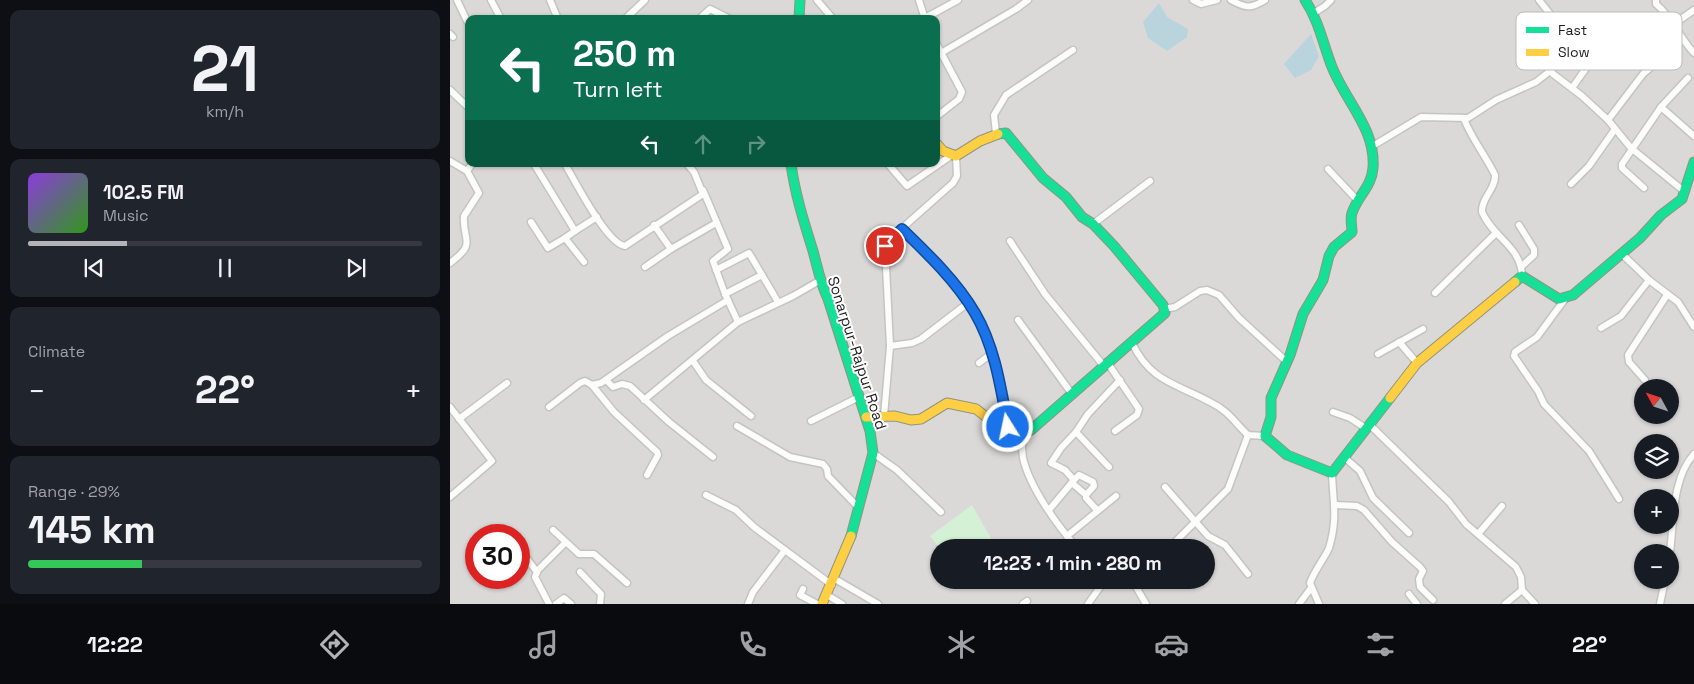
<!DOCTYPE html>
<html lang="en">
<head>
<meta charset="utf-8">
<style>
	body { margin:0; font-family:"Space Grotesk",sans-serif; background:#20242c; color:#f1f3f6; height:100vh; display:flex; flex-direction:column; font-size:19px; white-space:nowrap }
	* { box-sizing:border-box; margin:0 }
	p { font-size:16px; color:#9ea1a6 }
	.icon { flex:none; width:28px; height:28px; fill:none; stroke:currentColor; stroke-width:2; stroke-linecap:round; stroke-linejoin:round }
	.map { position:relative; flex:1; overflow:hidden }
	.panel { display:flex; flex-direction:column; gap:10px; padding:10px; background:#0d0f14; width:450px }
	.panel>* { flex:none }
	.guide { position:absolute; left:15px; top:15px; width:475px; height:152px; border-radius:10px; box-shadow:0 1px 4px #0004; background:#0b6e4f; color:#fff; overflow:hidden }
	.needle { width:32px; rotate:310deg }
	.tools { position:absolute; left:1184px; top:379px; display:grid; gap:10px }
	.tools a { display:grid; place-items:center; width:45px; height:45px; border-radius:50%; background:#171b24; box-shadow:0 1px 4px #0004; font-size:25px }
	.speed { position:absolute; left:15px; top:524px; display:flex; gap:10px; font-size:25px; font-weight:700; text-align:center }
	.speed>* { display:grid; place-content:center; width:65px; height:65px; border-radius:50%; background:#171b24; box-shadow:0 1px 4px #0004; line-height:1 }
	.speed .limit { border:8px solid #d22; background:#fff; color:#111 }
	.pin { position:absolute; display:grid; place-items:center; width:42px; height:42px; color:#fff; margin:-21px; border:2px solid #fff; border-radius:50%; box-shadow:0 1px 5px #0007 }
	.me { position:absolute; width:55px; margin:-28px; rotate:350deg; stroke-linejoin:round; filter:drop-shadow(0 0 4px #0008) }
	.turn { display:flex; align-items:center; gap:18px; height:105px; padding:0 25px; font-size:22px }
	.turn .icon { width:65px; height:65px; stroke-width:2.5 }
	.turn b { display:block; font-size:35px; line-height:42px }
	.lanes { display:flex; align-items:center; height:48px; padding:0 25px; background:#0003; justify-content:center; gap:25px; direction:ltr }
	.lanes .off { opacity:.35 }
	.big { font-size:38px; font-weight:700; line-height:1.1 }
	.panel .widget { flex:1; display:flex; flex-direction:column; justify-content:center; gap:8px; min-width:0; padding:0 18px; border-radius:10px; background:#20242c }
	.panel .dial { align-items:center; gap:0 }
	.dial b { font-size:65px; line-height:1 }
	.song { display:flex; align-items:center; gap:15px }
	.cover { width:60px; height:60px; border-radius:8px; background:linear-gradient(135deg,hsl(270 70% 55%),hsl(110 70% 35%)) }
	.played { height:5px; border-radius:2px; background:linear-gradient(90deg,#b2b3b4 25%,#363941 25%) }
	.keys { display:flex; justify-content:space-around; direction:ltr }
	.heat { display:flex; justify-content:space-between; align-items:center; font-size:28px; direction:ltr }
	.charge { height:8px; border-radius:4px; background:linear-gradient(90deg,#34c759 29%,#363941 0) }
	.trip { position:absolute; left:480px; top:539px; width:285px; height:50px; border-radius:25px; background:#171b24; box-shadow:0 1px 4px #0004; font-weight:700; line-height:50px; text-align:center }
	.dock { display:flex; height:80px; justify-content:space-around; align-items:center; background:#090b0e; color:#9ea1a6 }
	.dock .icon { width:35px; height:35px }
	.dock .on { color:#b2b3b4 }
	.dock b { font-size:22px; color:#f1f3f6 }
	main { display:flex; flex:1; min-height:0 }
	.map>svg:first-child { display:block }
</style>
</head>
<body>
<main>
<section class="panel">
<div class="widget dial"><b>21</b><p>km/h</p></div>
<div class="widget">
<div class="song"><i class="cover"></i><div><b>102.5 FM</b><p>Music</p></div></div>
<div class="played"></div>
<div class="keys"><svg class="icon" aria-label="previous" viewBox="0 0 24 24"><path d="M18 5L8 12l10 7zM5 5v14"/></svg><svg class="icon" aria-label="pause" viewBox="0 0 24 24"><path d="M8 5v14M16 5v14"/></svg><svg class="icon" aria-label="next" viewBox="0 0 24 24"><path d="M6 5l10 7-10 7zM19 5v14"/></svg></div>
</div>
<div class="widget"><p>Climate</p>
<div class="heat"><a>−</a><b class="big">22°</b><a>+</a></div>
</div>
<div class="widget"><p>Range · 29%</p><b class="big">145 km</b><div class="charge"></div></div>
</section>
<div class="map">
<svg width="1244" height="604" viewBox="0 0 1244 604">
	<rect width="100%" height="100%" fill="#ebeae6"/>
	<path fill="#dad9d7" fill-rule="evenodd" d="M0 0H1244V604H0ZM19 19H486V164H19ZM1192 388H1220V415H1192ZM1192 442H1220V470H1192ZM1192 498H1220V525H1192ZM26 535H69V578H26ZM489 548H756V580H489ZM1192 552H1220V580H1192Z"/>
	<polygon fill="#d4f1d6" points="522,505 546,547 489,547 480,536"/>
	<g fill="#bad4de">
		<polygon points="709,3 717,17 738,29 737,37 717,51 698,38 693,22"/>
		<polygon points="861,34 869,56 861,70 845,78 834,64"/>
	</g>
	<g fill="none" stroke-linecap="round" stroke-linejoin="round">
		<defs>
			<g id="street">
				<polyline points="7,0 17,21"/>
				<polyline points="41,0 51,19"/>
				<polyline points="100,0 108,19"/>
				<polyline points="367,0 383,19"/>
				<polyline points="469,0 475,19"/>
				<polyline points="743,0 751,4 767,0"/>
				<path d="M781 0C795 8 801 9 815 0"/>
				<polyline points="1089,0 1139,64 1122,88"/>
				<path d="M1206 0V4C1223 18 1229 37 1244 53"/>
				<polyline points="864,13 875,6 881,0"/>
				<polyline points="475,18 508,0"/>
				<polyline points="175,19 195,0"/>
				<polyline points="249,19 260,9 280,19"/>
				<polyline points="1224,24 1244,10"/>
				<polyline points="0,34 3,37"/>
				<polyline points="1079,42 1095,61 1103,74 1132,96 1158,120 1181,148 1235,192"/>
				<polyline points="486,43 512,92 509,99 486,117"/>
				<polyline points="491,53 566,9 578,0"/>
				<polyline points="0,90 19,108"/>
				<polyline points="1211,107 1244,136"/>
				<path d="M1014 119C1022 139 1035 155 1045 175 1046 189 1031 198 1032 212 1043 238 1071 246 1072 276"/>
				<polyline points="1158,120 1193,74 1232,40"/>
				<polyline points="546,133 544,115 556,95 623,50"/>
				<polyline points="921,147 971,117 1018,118 1046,100 1086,82 1100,71"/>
				<polyline points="0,161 17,171"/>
				<polyline points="84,164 125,231 147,217"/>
				<path d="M115 164C125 181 157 244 175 246L253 194 244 172 237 164"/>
				<polyline points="438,164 457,186 502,155"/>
				<polyline points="878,169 908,201"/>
				<polyline points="1121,184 1139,166 1165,129"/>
				<polyline points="1194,188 1172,168 1172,164 1211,107 1238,78"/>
				<polyline points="253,190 278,249 263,261 275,294"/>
				<polyline points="81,222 98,248 115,238"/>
				<polyline points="643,224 700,181"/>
				<polyline points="1069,225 1084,249 1084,255 1072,266"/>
				<path d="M452 229C478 254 507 282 525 313 545 347 551 389 558 427"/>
				<polyline points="125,231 115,238 134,262"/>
				<polyline points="560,241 595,294 653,365"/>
				<polyline points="221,249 266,223"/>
				<polyline points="1171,253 1199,280 1228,302 1244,327"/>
				<path d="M0 263C28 242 12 242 14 216L29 193 17 171 22 164"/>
				<polyline points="195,267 221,249 204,225"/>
				<polyline points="266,270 299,253 328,302"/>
				<polyline points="985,293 1046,233"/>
				<polyline points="1115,299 1087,337 1065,352 1064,356 1088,391 1094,404 1139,451 1169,499"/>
				<polyline points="714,309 725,307 750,291 757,290 769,295 789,318 836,361"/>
				<polyline points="568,320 622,394"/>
				<polyline points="288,322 275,294 312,275"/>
				<polyline points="1151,328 1171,316 1199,280"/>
				<polyline points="949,342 967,363"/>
				<path d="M682 343C701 382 725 383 760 402 779 411 784 422 798 435L815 436"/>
				<polyline points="440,346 462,343 471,339 518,303"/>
				<polyline points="928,354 973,329"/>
				<polyline points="243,361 256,380 301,416"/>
				<polyline points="657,362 689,409 687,415 665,431"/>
				<polyline points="529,363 541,354"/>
				<polyline points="156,380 163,387 172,384 180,386 219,422 263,457"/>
				<polyline points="1195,380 1179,362 1178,355 1217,295"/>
				<polyline points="142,385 164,412 207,452 208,455 197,475"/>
				<polyline points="194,400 288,322 343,296 369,281"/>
				<polyline points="0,407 42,461 0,497"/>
				<polyline points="99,407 130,383 135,381 142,385 151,383 218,336 278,300"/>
				<polyline points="883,412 900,418 917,429"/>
				<polyline points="434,416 440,346 435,247 442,237 503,183 507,176 506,156"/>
				<polyline points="9,419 57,383"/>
				<polyline points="361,421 409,397"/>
				<polyline points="920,425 999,502 1016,524 1066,567 1071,577 1072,590 1085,604"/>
				<polyline points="287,426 340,457 373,464 377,469 378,476 409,508"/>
				<path d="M571 435C572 443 572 451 573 458 580 488 607 525 627 548"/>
				<polyline points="423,453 447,470 491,512"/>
				<polyline points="895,458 910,471 923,498 959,533"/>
				<polyline points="659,467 626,432 638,414 670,380"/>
				<polyline points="622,483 636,495 644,486 643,482 629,475 624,480"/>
				<polyline points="715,487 758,536 775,545 798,574"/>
				<polyline points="256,495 286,510 304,527 382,585"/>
				<polyline points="636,495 636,498 647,510"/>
				<polyline points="885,505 907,506 914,510 942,542 970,567 973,571 969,579 970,587 983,600"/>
				<polyline points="599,510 624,480 615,470 601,463 611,448 626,432"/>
				<polyline points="103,530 129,554 144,554 177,583"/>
				<polyline points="1028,534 1052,506"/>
				<polyline points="617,536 666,496"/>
				<polyline points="719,548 778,489 798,435"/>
				<path d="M1220 552C1224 521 1222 478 1244 454"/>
				<polyline points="75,556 87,572"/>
				<polyline points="130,572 151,594 150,604"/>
				<polyline points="385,579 428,604"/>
				<polyline points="656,580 660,582 668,580"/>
				<polyline points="682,580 696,604"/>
				<polyline points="353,589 350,595 367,604"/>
				<polyline points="959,594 967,604"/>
				<polyline points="377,595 392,604"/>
				<polyline points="99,604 85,577 88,570 115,543"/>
				<polyline points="106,604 114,598 121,604"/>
				<polyline points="298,604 303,592 335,550"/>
				<polyline points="573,604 577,601"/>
				<polyline points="638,604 655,580"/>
				<polyline points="849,604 861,588"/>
				<path d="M869 604 860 583C864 571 876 556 879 548 888 518 883 503 882 473"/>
				<polyline points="1055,604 1072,590"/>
				<polyline points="1210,604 1215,580"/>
			</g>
			<g id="fast">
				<path d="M855 0C869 21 873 44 882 67 896 102 926 129 923 168 922 186 907 197 902 213 900 219 902 226 902 232L884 247 879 256 873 280 853 314 840 355 821 398V417L815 436 837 455 882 473 940 398"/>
				<polyline points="349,19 350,0"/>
				<polyline points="548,134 556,133 593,178 616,197 632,217 643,224 664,246 713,305 715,313 581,430 571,435 565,431"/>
				<path d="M341 164C345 194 354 222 363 251 368 269 370 282 378 299L420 431 423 453 401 536"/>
				<polyline points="1065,282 1072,276 1109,299 1123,295 1190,238 1211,215 1232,199 1244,162"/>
			</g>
			<g id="slow">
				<polyline points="486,143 493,151 506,156 530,141 548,134"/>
				<polyline points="940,398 967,363 1065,282"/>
				<polyline points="416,417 445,416 461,420 471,419 497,403 526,409 548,426 558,427 565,431"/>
				<polyline points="372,604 401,536"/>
			</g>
		</defs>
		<use href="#street" stroke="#c4c4c2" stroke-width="9"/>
		<use href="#fast" stroke="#91947f" stroke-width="11"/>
		<use href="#slow" stroke="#91947f" stroke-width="11"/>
		<use href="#street" stroke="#fcfcfb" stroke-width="6"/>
		<use href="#fast" stroke="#16e098" stroke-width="9"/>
		<use href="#slow" stroke="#ffcf43" stroke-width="9"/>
	</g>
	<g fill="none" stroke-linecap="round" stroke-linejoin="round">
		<defs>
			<path id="route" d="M435 246 452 229C478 254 507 282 525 313 545 347 551 389 558 427"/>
		</defs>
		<use href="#route" stroke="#114b97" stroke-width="12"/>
		<use href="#route" stroke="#1a73e8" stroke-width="9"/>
	</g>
	<g text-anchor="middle" stroke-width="4" stroke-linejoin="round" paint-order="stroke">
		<g font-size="15" fill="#1d1d1d" stroke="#fff">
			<text transform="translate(407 353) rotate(72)" y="5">Sonarpur-Rajpur Road</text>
		</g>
	</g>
	<rect x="1066" y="12" width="166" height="58" rx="8" fill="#fff" stroke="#bbb" stroke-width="1"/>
	<rect x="1076" y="27" width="23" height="6" fill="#16e098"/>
	<rect x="1076" y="49" width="23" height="7" fill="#ffcf43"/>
	<g font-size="14" fill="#1d1d1d">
		<text x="1108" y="35">Fast</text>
		<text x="1108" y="57">Slow</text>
	</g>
</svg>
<div class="tools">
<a><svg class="needle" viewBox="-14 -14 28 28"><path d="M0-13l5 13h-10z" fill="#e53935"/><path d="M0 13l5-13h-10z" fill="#9ea1a6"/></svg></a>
<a><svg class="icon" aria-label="layers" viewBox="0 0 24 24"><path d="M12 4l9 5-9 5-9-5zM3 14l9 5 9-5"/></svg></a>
<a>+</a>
<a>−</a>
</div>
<div class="speed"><div class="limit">30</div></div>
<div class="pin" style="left:435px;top:246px;background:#d93025"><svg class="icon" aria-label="arrive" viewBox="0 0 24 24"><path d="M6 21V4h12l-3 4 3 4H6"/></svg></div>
<svg class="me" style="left:558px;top:427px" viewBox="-20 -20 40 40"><circle r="17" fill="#1a73e8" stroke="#fff" stroke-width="3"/><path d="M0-11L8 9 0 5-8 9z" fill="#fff"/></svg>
<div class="trip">12:23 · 1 min · 280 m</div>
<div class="guide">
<div class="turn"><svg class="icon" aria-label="left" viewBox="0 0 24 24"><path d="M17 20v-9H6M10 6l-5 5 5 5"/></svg><div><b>250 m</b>Turn left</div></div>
<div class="lanes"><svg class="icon" aria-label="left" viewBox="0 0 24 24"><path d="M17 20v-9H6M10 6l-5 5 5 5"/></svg><svg class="icon off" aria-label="ahead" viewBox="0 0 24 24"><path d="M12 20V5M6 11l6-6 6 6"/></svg><svg class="icon off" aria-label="right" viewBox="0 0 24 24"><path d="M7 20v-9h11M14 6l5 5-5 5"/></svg></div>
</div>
</div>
</main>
<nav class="dock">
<b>12:22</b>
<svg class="icon on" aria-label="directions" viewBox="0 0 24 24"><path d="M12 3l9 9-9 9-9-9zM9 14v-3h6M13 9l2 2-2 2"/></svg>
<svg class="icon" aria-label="music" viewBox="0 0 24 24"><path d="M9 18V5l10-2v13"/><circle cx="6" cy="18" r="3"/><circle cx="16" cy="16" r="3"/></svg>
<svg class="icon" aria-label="phone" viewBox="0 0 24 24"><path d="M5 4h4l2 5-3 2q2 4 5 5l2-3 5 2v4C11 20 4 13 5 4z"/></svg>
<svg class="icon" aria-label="climate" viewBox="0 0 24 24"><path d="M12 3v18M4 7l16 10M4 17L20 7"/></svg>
<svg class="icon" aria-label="car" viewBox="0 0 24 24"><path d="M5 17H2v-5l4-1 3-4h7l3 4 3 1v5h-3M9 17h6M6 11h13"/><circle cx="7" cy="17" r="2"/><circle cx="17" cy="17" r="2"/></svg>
<svg class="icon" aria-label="filters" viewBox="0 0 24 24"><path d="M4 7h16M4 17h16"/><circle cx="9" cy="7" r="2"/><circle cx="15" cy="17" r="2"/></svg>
<b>22°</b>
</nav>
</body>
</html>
